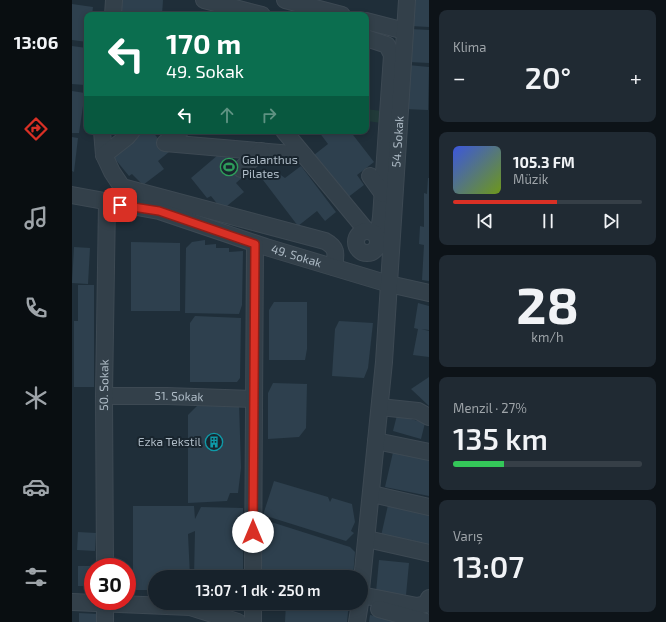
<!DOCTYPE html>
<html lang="tr">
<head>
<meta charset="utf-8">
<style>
	body { margin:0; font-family:"Exo 2",sans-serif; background:#202a33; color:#f1f3f6; height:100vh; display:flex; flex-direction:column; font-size:15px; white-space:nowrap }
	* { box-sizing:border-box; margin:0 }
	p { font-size:13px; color:#9ea4a9 }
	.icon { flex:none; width:22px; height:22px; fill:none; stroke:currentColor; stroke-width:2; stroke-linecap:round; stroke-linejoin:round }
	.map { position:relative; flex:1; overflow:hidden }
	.drawer { display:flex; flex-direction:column; gap:10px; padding:10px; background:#0d1318; width:237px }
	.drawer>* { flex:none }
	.banner { position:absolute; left:12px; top:12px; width:285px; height:122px; border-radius:8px; box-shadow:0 2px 6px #0003,0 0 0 1px #363f47; background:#0b6e4f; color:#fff; overflow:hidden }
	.speed { position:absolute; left:12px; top:558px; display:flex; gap:8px; font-size:20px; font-weight:700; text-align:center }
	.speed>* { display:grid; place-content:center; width:52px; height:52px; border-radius:50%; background:#17222b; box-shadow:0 2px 6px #0003,0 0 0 1px #363f47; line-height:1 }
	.speed .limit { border:6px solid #d22; background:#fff; color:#111 }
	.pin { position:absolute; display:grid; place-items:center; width:34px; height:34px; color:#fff; margin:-17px; border-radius:8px; box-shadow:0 2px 6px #0006 }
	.me { position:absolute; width:44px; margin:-22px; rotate:0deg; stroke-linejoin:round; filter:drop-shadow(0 0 3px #0008) }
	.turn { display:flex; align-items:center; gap:14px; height:84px; padding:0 16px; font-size:18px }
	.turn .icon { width:52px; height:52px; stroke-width:2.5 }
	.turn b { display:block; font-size:28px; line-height:34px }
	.lanes { display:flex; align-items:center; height:38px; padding:0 16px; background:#0003; justify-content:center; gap:20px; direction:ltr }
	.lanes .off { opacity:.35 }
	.big { font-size:30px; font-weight:600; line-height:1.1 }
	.drawer .tile { flex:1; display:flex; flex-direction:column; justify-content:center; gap:6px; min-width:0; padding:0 14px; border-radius:8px; background:#202a33 }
	.drawer .dial { align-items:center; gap:0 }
	.dial b { font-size:52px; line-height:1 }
	.song { display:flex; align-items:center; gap:12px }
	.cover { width:48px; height:48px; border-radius:6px; background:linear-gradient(135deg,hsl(230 70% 55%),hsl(80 70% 35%)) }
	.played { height:4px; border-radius:2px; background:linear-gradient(90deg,#d93025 55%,#363f47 55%) }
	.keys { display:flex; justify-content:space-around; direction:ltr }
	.heat { display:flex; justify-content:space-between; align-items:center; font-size:22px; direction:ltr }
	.charge { height:6px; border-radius:3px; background:linear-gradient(90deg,#34c759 27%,#363f47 0) }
	.trip { position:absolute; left:76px; top:570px; width:220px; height:40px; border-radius:20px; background:#17222b; box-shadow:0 2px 6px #0003,0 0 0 1px #363f47; font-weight:600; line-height:40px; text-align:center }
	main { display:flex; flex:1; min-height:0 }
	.tabs { display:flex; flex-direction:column; width:72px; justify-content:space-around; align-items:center; background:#090e11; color:#9ea4a9 }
	.tabs .icon { width:28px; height:28px }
	.tabs .selected { color:#d93025 }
	.tabs b { font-size:18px; color:#f1f3f6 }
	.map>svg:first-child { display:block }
</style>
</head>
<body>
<main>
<nav class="tabs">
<b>13:06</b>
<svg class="icon selected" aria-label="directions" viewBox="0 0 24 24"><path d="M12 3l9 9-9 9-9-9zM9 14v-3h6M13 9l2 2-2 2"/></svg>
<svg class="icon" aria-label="music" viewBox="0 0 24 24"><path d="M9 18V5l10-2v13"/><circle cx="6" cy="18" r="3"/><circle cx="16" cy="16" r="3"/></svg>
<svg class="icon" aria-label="phone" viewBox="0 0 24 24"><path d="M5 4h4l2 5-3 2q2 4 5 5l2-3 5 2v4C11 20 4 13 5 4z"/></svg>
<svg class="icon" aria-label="climate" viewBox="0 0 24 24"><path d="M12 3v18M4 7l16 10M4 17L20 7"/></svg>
<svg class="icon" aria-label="car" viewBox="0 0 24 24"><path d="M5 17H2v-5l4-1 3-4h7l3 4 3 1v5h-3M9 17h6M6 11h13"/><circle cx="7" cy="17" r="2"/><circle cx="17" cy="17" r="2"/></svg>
<svg class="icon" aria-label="filters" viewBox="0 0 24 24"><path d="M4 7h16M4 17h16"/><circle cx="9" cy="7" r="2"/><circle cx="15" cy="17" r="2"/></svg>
</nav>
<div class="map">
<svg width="357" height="622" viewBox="0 0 357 622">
	<rect width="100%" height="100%" fill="#1f2e39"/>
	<polygon fill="#213a39" points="294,109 310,111 310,123 294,121"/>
	<g fill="#2e404e">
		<polygon points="47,0 91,0 90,15 46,15"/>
		<polygon points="341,0 357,0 357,27 338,26"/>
		<polygon points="0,4 21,7 20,15 15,15 15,42 0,40"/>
		<polygon points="338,29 357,30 357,63 337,62"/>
		<polygon points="0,46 15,48 13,85 0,84"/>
		<polygon points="336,65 357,67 356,110 333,109"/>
		<polygon points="0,91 13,93 7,133 0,133"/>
		<polygon points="68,131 80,131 97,152 86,161 92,169 71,185 60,174 57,176 39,154"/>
		<polygon points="248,131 278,131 302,162 285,175 292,185 275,198 242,155 256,144 247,132"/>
		<polygon points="0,137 6,138 2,172 0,171"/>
		<polygon points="153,149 174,174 164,183 172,192 150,210 139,196 135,198 119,178"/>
		<polygon points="229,166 264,212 253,221 245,211 226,226 191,180 203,171 213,178"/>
		<polygon points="356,178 357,178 357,281 350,280 352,245 347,244 348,226 352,227 352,193 355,194"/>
		<polygon points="133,240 133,245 144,244 144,248 157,248 157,252 171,251 170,305 167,314 113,313 114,248 120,242"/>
		<polygon points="59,242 108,243 108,311 59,311"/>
		<polygon points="2,247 18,248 16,284 0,283"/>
		<polygon points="6,285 22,285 22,387 2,387 2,321 6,321"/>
		<polygon points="202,302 235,302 235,349 233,360 197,360 197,310"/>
		<polygon points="346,303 357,306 357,330 349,329 357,331 357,357 341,355 346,329 342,328"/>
		<polygon points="123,316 169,318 168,378 165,382 118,382 118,323"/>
		<polygon points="267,321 301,323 296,368 292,378 260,376 263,329"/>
		<polygon points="357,377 357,406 339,389"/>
		<polygon points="201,383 235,384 234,428 227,437 196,439 196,393"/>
		<polygon points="132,399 167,403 169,468 166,493 158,493 155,501 116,503 116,415"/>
		<polygon points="325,415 353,423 349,439 321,431"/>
		<polygon points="322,448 357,456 357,496 313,487"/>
		<polygon points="202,481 256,497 258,502 260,498 280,504 283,522 279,531 282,533 274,541 191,515"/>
		<polygon points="316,505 357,513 357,546 309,536"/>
		<polygon points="61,506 122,506 123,519 129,507 171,508 171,577 122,577 123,531 116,534 118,577 83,577 83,590 61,590"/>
		<polygon points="196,521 278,547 283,552 281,577 206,577 189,573 186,528"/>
		<polygon points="6,532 24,533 23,551 5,550"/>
		<polygon points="307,560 337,563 334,595 304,592"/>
		<rect x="6" y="566" width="15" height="20"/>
		<polygon points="214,603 277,603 275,622 213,622"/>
		<polygon points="7,613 26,614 26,622 7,622"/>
		<polygon points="298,615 330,621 330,622 297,622"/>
	</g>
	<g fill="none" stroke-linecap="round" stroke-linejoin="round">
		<defs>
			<g id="minor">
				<polyline points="132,0 190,15"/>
				<polyline points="213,0 270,15"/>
				<polyline points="41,15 42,0"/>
				<polyline points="294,21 333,31"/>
				<polyline points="294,38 315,45 320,55 309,217 306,238"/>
				<polyline points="30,131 32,155"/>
				<path d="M60 131 55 137 32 155 40 172 50 187 253 241C266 248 264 254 262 267"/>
				<polyline points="108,131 93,143 232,155"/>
				<polyline points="212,131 294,230"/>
				<polyline points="169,169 189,151"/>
				<polyline points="298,176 311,194"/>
				<path id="s1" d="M0 195 87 211 194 247 317 284 357 293"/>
				<circle cx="295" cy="242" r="11"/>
				<path id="s2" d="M32 396H95L181 399"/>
				<polyline points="308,407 346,411 357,417"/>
				<polyline points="304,441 357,452"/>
				<polyline points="300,494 357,507"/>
				<polyline points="295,539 357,553"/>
				<path id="s3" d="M33 567 32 396 35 203"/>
				<polyline points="181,577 183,244"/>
				<path id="s4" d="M289 590 312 362 335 0"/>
				<polyline points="289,595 345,606 354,604 357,598"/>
				<polyline points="33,601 33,622"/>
				<polyline points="0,602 118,607 166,622"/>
				<polyline points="307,609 354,622"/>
				<polyline points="181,622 181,603"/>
				<polyline points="285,622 288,603"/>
			</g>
		</defs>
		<use href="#minor" stroke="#3d4953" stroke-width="18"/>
		<use href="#minor" stroke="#33404a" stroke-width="16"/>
	</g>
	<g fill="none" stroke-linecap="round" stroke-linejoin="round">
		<defs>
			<polyline id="route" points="48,205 87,211 183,244 181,532"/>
		</defs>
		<use href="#route" stroke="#8d1f18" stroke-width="10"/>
		<use href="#route" stroke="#d93025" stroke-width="7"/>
	</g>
	<defs>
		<symbol id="stadium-ring" viewBox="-11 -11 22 22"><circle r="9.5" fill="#19252e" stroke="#2e9e5b" stroke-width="1.5"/><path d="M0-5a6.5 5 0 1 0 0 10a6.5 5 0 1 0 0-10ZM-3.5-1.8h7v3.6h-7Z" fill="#2e9e5b"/></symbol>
		<symbol id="building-ring" viewBox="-11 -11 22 22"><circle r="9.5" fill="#19252e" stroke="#0f9aa8" stroke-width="1.5"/><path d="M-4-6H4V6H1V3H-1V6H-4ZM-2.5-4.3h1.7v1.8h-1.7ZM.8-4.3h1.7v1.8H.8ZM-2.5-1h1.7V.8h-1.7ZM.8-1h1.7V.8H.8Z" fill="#0f9aa8"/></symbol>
	</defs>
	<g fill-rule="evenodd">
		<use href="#stadium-ring" x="147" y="157" width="20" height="20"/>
		<use href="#building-ring" x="132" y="432" width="20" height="20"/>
	</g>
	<g text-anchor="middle" stroke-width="4" stroke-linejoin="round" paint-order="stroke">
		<g font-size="12" fill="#aebbc6" stroke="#19252e">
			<text dy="4" stroke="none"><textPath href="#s4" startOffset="450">54. Sokak</textPath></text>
			<text dy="4" stroke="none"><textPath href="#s1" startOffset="233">49. Sokak</textPath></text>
			<text dy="4" stroke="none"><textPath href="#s3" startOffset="182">50. Sokak</textPath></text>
			<text dy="4" stroke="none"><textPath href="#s2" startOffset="75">51. Sokak</textPath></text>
		</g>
		<g font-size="12" fill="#aebbc6" stroke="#19252e" text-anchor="start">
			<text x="170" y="164">Galanthus<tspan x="170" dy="14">Pilates</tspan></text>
			<text x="129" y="446" text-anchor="end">Ezka Tekstil</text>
		</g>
	</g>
</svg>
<div class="speed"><div class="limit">30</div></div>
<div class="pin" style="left:48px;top:205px;background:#d93025"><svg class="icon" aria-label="arrive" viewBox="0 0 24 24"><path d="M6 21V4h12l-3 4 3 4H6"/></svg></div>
<svg class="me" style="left:181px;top:532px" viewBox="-20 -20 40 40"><circle r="19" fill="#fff"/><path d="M0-13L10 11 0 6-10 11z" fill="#d93025"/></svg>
<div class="trip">13:07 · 1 dk · 250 m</div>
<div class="banner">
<div class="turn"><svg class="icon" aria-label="left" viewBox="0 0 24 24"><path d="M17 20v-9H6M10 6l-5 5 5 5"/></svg><div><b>170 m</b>49. Sokak</div></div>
<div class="lanes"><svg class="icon" aria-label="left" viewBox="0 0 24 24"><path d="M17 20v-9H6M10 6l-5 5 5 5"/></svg><svg class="icon off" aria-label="ahead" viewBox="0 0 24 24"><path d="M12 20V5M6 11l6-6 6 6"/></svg><svg class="icon off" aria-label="right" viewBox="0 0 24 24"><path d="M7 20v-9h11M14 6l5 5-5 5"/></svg></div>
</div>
</div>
<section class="drawer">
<div class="tile"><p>Klima</p>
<div class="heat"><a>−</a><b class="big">20°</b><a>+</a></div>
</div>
<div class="tile">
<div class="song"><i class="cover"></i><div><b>105.3 FM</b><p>Müzik</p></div></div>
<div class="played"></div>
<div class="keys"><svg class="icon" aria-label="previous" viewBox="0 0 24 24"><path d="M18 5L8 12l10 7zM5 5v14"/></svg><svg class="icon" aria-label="pause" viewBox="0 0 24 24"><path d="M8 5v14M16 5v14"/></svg><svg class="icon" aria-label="next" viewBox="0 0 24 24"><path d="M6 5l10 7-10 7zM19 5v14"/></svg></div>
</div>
<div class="tile dial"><b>28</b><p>km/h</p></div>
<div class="tile"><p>Menzil · 27%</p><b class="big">135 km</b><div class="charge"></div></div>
<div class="tile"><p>Varış</p><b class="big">13:07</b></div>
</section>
</main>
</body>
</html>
